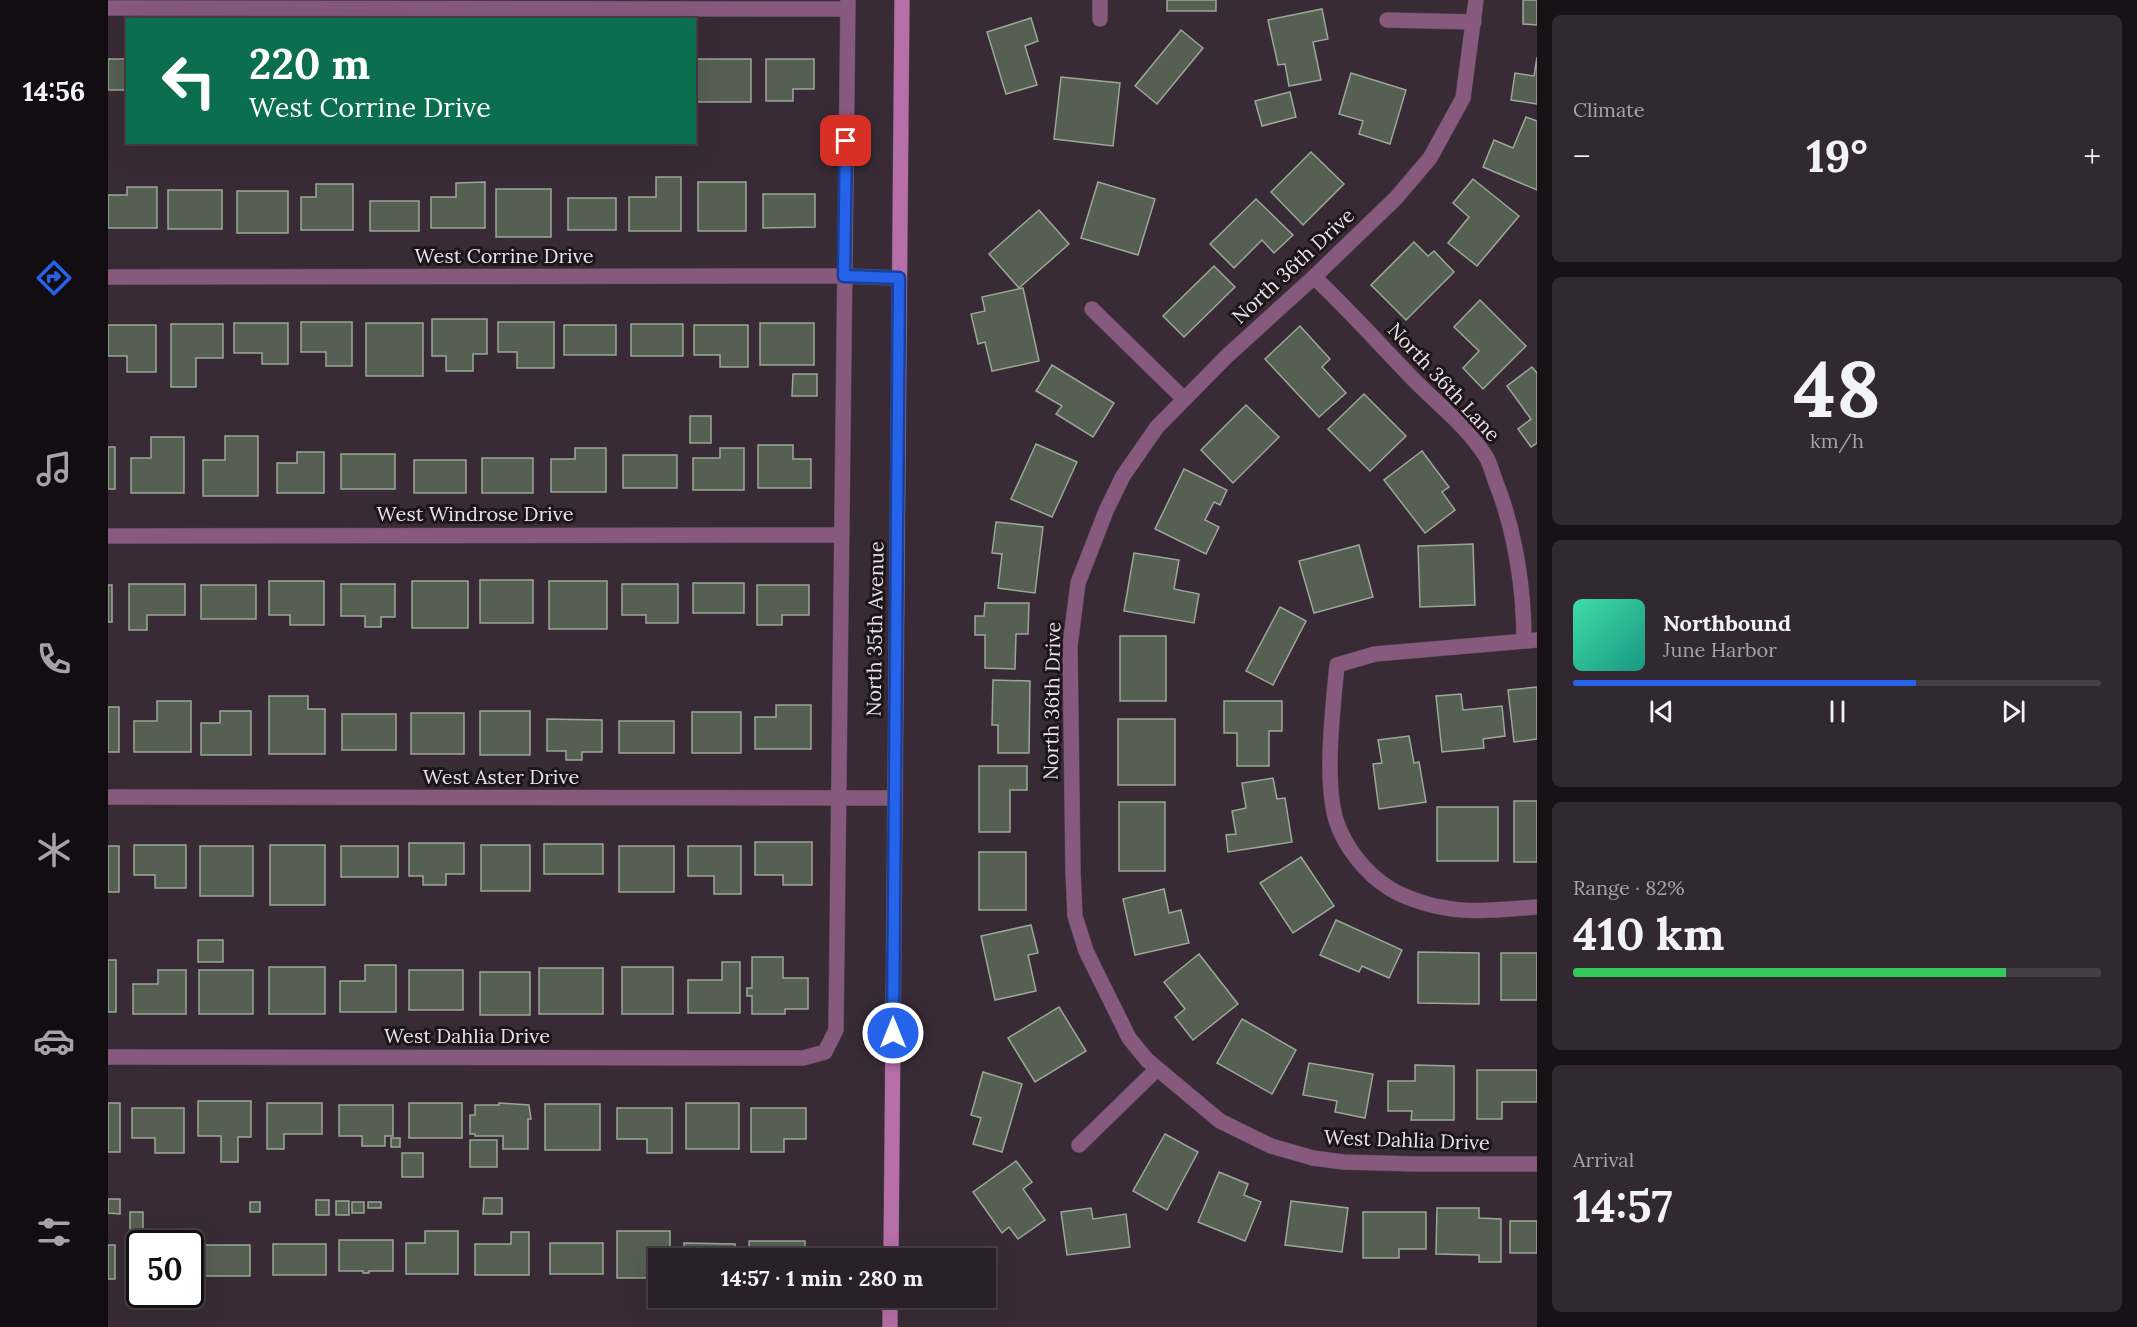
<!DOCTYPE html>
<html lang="en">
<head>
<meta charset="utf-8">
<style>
	body { margin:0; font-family:Lora,serif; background:#322830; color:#f1f3f6; height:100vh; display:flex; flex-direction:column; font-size:22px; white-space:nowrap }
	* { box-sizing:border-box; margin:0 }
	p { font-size:20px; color:#a5a3a8 }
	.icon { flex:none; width:33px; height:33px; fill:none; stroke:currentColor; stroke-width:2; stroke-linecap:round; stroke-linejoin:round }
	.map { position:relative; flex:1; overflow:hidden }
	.panel { display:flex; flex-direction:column; gap:15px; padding:15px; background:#171216; width:600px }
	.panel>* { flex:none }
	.hud { position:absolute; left:18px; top:18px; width:570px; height:126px; border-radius:0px; box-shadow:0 6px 24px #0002,0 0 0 2px #463e45; background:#0b6e4f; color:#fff; overflow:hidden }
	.speed { position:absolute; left:18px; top:1230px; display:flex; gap:12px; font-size:30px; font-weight:700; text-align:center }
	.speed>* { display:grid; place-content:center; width:78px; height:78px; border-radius:50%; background:#2a2028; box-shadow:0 6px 24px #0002,0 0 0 2px #463e45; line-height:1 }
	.speed .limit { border:3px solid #111; border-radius:9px; background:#fff; color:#111 }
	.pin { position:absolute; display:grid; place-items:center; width:51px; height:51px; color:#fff; margin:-26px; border-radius:12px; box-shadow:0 3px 9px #0006 }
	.me { position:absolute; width:66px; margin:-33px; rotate:0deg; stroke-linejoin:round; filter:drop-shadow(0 0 4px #0008) }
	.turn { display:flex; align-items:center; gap:21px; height:126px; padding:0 24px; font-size:27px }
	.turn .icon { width:78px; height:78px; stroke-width:2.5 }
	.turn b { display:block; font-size:42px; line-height:51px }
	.big { font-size:45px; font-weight:700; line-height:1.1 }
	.panel .card { flex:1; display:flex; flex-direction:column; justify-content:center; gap:9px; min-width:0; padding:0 21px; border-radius:9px; background:#322830 }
	.panel .dial { align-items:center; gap:0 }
	.dial b { font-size:78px; line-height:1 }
	.song { display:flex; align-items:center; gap:18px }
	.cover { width:72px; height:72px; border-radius:9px; background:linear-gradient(135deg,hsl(160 70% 55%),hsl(170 70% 35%)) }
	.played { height:6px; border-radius:3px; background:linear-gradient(90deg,#2563eb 65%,#463e45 65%) }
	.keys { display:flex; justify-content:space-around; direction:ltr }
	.heat { display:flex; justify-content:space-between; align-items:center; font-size:33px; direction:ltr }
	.charge { height:9px; border-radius:4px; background:linear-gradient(90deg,#34c759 82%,#463e45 0) }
	.trip { position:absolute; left:540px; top:1248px; width:348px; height:60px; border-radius:0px; background:#2a2028; box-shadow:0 6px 24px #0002,0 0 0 2px #463e45; font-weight:700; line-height:60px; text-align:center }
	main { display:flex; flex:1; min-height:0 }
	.dock { display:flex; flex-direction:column; width:108px; justify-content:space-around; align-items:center; background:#110d10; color:#a5a3a8 }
	.dock .icon { width:42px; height:42px }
	.dock .selected { color:#2563eb }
	.dock b { font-size:27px; color:#f1f3f6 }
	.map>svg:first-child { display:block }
</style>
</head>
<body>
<main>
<nav class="dock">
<b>14:56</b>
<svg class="icon selected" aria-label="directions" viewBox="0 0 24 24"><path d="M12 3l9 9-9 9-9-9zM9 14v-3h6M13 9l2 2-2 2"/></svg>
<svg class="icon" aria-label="music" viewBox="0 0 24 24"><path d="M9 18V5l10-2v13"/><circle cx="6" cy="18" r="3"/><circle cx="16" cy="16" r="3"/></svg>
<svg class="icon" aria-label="phone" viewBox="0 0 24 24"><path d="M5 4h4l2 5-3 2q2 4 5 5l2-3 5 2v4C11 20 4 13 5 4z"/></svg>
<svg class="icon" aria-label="climate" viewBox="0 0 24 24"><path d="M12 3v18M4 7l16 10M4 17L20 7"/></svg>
<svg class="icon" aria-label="car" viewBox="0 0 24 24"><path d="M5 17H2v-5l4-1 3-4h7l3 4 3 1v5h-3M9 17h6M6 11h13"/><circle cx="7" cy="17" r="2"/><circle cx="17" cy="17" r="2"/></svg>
<svg class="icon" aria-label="filters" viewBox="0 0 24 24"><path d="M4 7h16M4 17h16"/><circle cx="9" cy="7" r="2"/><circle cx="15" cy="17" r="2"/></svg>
</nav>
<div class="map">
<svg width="1429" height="1327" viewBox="0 0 1429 1327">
	<rect width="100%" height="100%" fill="#382b35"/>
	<g fill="#556052" stroke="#9aa797" stroke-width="1.5">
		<rect x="1059" y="0" width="49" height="11"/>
		<polygon points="1415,0 1429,0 1429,25 1415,24"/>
		<polygon points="1214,9 1220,39 1205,42 1213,80 1181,86 1177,64 1170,65 1160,20"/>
		<polygon points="923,18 930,41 917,46 929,85 898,94 879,32"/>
		<polygon points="1073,30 1095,48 1049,104 1027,86"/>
		<polygon points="1429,57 1429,104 1403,100 1407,73 1426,76"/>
		<rect x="0" y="59" width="20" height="31"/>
		<rect x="589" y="59" width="54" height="43"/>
		<polygon points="658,59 706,59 706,89 685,89 685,101 658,101"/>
		<polygon points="1243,73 1298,90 1282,144 1251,134 1255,121 1231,114"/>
		<polygon points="953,77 1012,83 1005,146 946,139"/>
		<polygon points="1182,92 1188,117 1154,126 1147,101"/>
		<polygon points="1418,117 1429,121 1429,190 1375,167 1386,140 1405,148"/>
		<polygon points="1203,152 1236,184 1195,225 1163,192"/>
		<polygon points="548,177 573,177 573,231 521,231 521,197 548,197"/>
		<polygon points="1365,179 1411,216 1369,266 1340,243 1361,217 1345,203"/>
		<polygon points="377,182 377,228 323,228 323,197 348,197 348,183"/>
		<rect x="590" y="182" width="48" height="49"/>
		<polygon points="990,182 1047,199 1030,255 973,238"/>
		<polygon points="208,184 245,184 245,230 193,230 193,197 208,197"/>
		<polygon points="19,187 49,187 49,228 0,228 0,195 19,195"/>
		<rect x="388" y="189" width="55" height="48"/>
		<rect x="60" y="190" width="54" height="39"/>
		<rect x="129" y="191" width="51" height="42"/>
		<polygon points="655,194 707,194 707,227 655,228"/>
		<rect x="460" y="198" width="48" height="32"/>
		<polygon points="1148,199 1185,235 1166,253 1154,240 1126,268 1102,244"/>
		<rect x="262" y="201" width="49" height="30"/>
		<polygon points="931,210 961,244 911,288 881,254"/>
		<polygon points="1306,242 1320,256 1326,251 1346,272 1298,320 1263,285"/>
		<polygon points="1106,266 1127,287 1076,337 1055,316"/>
		<polygon points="915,288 931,361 884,371 877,342 870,344 863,314 877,311 874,297"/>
		<polygon points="1372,300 1418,346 1375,389 1355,368 1371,351 1346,327"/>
		<polygon points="324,319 379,319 379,354 365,354 365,371 338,371 338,356 324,356"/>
		<polygon points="193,322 244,322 244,366 218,366 218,352 193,352"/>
		<polygon points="390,322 446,322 446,368 409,368 409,352 390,352"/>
		<polygon points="126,323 180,323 180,364 154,364 154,353 126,353"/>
		<rect x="258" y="323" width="57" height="53"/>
		<rect x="652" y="323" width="54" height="42"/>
		<polygon points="63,324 115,324 115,358 88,358 88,387 63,387"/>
		<rect x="523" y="324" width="52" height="32"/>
		<polygon points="0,325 48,325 48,372 19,372 19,356 0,356"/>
		<rect x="456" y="325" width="52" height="30"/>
		<polygon points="586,325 640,325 640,367 612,367 612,355 586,355"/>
		<polygon points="1192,326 1222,359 1214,367 1238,393 1211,417 1157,359"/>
		<polygon points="944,365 1006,403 985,437 948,414 954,406 928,391"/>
		<polygon points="1424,367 1429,373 1429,443 1423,447 1410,429 1423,419 1399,386"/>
		<polygon points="685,374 709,374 709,396 684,396"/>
		<polygon points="1256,394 1298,436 1262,471 1220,429"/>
		<polygon points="1138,405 1171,437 1125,483 1093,450"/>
		<rect x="582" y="416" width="21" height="27"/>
		<polygon points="117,436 150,436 150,496 95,496 95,460 117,460"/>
		<polygon points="43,437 76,437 76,493 23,493 23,458 43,458"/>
		<polygon points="928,444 969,462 944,517 903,499"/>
		<polygon points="650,445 685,445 685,459 703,459 703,488 650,488"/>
		<rect x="0" y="447" width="7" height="42"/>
		<polygon points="467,448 498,448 498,492 443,492 443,459 467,459"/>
		<polygon points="612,448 636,448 636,490 585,490 585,458 612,458"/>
		<polygon points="1314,451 1341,487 1334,492 1347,510 1317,533 1276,480"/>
		<polygon points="189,452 216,452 216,493 169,493 169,463 189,463"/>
		<rect x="233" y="454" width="54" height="35"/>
		<rect x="515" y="455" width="54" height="33"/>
		<rect x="374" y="458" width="51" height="35"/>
		<rect x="306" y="460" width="52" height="33"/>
		<polygon points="1076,469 1119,490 1112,505 1106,502 1097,520 1111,527 1098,554 1047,529"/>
		<polygon points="888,522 935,527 927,593 890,588 894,554 884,553"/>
		<polygon points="1365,544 1367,605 1312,607 1310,546"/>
		<polygon points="1251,545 1265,597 1206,613 1191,561"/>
		<polygon points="1026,553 1071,560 1066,589 1091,594 1086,623 1016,611"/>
		<rect x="372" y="580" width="53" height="43"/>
		<polygon points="161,581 216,581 216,625 182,625 182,615 161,615"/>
		<rect x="304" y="581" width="56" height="47"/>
		<rect x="441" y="581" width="58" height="48"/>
		<rect x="585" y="583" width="51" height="30"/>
		<polygon points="21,584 77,584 77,615 39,615 39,630 21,630"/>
		<polygon points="233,584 287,584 287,617 273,617 273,627 257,627 257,616 233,616"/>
		<polygon points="514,584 570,584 570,623 538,623 538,615 514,615"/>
		<rect x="0" y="585" width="4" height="37"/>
		<rect x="93" y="585" width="55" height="34"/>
		<polygon points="649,585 701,585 701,615 674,615 674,625 649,625"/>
		<polygon points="877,603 921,603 920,634 908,634 907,669 877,668 877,635 867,635 867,616 876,616"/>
		<polygon points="1172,607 1198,621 1165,685 1138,671"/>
		<rect x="1012" y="636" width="46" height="65"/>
		<polygon points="885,680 922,681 921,753 890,753 890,725 884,725"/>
		<polygon points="1429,687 1429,739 1406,742 1400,690"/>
		<polygon points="1353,694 1355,710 1394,706 1397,736 1375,739 1376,748 1334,752 1328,696"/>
		<polygon points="161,696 200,696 200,709 217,709 217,754 161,754"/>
		<polygon points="49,701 83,701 83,752 26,752 26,721 49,721"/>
		<polygon points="1116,701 1174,701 1174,731 1161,731 1161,766 1129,766 1129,733 1116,733"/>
		<polygon points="668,705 703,705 703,749 647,749 647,717 668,717"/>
		<rect x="0" y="707" width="11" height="45"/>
		<polygon points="112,711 143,711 143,755 93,755 93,723 112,723"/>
		<rect x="372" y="711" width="50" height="44"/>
		<rect x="584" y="712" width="49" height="41"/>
		<rect x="303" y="713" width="53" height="41"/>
		<rect x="234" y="714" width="54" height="36"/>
		<polygon points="439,719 494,720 494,752 474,752 474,760 458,760 458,751 439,751"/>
		<rect x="1010" y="719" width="57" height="66"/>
		<rect x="511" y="721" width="55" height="32"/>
		<polygon points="1301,736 1306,763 1311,762 1318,802 1271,809 1265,764 1274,763 1270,740"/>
		<polygon points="871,766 919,766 919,790 902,790 902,832 871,832"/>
		<polygon points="1165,778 1169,799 1177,798 1184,842 1120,852 1118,835 1128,834 1124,811 1138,808 1134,783"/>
		<rect x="1406" y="801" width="23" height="61"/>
		<rect x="1011" y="802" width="46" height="69"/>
		<rect x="1329" y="807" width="61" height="54"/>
		<polygon points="647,842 704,842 704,885 675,885 675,875 647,875"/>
		<polygon points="301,843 356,843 356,874 338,874 338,885 315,885 315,876 301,876"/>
		<rect x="436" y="844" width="59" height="30"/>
		<polygon points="26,845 78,845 78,888 47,888 47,875 26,875"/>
		<rect x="162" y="845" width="55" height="60"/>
		<rect x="373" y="845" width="49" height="46"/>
		<rect x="0" y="846" width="11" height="46"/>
		<rect x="92" y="846" width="53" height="50"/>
		<rect x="233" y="846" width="57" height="31"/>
		<rect x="511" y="846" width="55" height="46"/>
		<polygon points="580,846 633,846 633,894 606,894 606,876 580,876"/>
		<rect x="871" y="852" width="47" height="58"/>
		<polygon points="1193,857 1226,906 1185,933 1152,883"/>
		<polygon points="1056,889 1061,913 1073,910 1081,943 1027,955 1015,899"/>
		<polygon points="1228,920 1294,950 1281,978 1254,966 1251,972 1212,955"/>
		<polygon points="923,925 930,953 920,955 928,991 887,1000 873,936"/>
		<rect x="90" y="940" width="25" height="22"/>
		<polygon points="1310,952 1371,953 1371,1004 1310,1003"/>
		<rect x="1393" y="953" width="36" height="47"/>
		<polygon points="1091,954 1130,1004 1085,1040 1067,1017 1077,1009 1056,982"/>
		<polygon points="644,957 675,957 675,978 700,978 700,1009 677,1009 677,1014 644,1014 644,996 639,996 639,988 644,988"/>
		<rect x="0" y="960" width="8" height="52"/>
		<polygon points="614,962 632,962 632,1013 580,1013 580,980 614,980"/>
		<polygon points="257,965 288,965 288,1012 232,1012 232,981 257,981"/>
		<rect x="161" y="967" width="56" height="47"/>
		<rect x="514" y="967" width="51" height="47"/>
		<rect x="431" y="968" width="64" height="46"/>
		<polygon points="50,970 78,970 78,1014 25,1014 25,984 50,984"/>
		<rect x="91" y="970" width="54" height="44"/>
		<rect x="301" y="970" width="54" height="40"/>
		<rect x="372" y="972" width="50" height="43"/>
		<polygon points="951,1007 978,1051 927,1082 900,1038"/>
		<polygon points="1134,1019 1188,1050 1164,1094 1109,1063"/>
		<polygon points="1201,1063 1265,1074 1257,1118 1227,1112 1229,1101 1195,1095"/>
		<polygon points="1307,1065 1346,1066 1346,1120 1303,1120 1304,1111 1280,1111 1280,1081 1307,1081"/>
		<polygon points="1369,1070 1429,1070 1429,1102 1394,1102 1394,1119 1369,1119"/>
		<polygon points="875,1072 914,1084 894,1152 865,1144 873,1118 863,1115"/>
		<polygon points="90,1101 143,1101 143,1137 130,1137 130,1162 113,1162 113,1136 90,1136"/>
		<rect x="0" y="1103" width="12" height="49"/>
		<polygon points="159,1103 214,1103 214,1134 176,1134 176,1149 159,1149"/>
		<rect x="301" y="1103" width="53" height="35"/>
		<polygon points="391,1103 421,1105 423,1119 420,1119 420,1149 395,1149 395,1136 367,1136 367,1134 362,1134 362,1115 367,1115 367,1105 391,1105"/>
		<rect x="578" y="1103" width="53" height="46"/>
		<rect x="437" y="1104" width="55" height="46"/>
		<polygon points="231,1105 285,1105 285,1136 277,1136 277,1146 254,1146 254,1136 231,1136"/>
		<polygon points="24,1108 76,1108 76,1153 47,1153 47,1138 24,1138"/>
		<polygon points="509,1108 564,1108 564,1153 539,1153 539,1139 509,1139"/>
		<polygon points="643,1108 698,1108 698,1139 676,1139 676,1152 643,1152"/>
		<polygon points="1057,1134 1090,1152 1059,1210 1025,1191"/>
		<rect x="283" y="1138" width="9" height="9"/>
		<rect x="362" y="1140" width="27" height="27"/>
		<rect x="294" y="1153" width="21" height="24"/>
		<polygon points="908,1161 924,1182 915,1189 937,1220 910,1239 901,1227 894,1233 865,1192"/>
		<polygon points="1111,1172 1140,1184 1136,1195 1153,1202 1137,1241 1090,1222"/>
		<polygon points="376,1198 394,1198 394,1214 375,1214"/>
		<polygon points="0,1199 12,1199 12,1214 0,1213"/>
		<rect x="208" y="1200" width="13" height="15"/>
		<rect x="228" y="1201" width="13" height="14"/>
		<polygon points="1183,1201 1240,1208 1234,1252 1177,1245"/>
		<rect x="142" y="1202" width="10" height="10"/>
		<rect x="244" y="1202" width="12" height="11"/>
		<rect x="260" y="1202" width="13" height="6"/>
		<polygon points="983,1208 985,1219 1018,1214 1022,1247 959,1255 953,1212"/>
		<polygon points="1329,1208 1371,1208 1371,1218 1393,1219 1393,1262 1371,1262 1371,1255 1328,1254"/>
		<rect x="22" y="1212" width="13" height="18"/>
		<polygon points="1255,1212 1318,1212 1318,1249 1291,1249 1291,1258 1255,1258"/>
		<rect x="1402" y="1221" width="27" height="32"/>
		<polygon points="317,1231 350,1231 350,1274 298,1274 298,1243 317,1243"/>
		<polygon points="509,1231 562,1231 562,1258 550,1258 550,1278 509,1278"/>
		<polygon points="403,1232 421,1232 421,1275 367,1275 367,1244 403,1244"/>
		<polygon points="231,1240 285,1240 285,1271 261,1271 261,1273 255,1273 255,1271 231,1271"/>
		<rect x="641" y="1241" width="56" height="17"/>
		<polygon points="21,1243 74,1243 74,1244 32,1244 32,1274 21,1274"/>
		<rect x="442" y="1243" width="53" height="31"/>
		<polygon points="576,1243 627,1244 627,1258 576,1258"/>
		<rect x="165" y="1244" width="53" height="31"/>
		<rect x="0" y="1245" width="7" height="34"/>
		<rect x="89" y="1245" width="53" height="31"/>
	</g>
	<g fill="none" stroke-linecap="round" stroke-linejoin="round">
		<defs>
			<g id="minor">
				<polyline points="1368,0 1355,98 1322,158 1288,198 1206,277 1119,356 1049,427 1015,476 998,511 970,583 962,646 965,872 967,916 978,951 1021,1038 1039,1060 1112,1121 1163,1146 1205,1158 1235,1162 1308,1164 1429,1164"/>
				<polyline points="0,8 739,9"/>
				<polyline points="992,19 992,0"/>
				<polyline points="1279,20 1366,22"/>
				<polyline points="0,277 736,276 791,278"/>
				<path d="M1206 277C1242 311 1274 347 1308 382 1331 405 1359 427 1377 455 1382 462 1384 472 1387 480 1407 530 1416 588 1416 641"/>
				<polyline points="984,309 1076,399"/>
				<polyline points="0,536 734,535"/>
				<path d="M1429 640 1267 654 1229 665C1225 707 1216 780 1228 820 1236 846 1258 874 1281 888 1293 896 1319 905 1333 907 1363 914 1398 909 1429 907"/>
				<polyline points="0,797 787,798"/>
				<polyline points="0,1057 695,1058 717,1052 728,1030 740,0"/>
				<polyline points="971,1145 1049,1069"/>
			</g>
			<g id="secondary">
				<polyline points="783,1258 794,0"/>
				<polyline points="782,1327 782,1298"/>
			</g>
		</defs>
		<use href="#minor" stroke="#554852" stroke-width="16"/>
		<use href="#secondary" stroke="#554852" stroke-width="16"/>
		<use href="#minor" stroke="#86597d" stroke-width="15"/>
		<use href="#secondary" stroke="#b66fa8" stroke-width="15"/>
	</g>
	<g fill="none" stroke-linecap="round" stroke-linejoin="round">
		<defs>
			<polyline id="route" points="738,141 736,276 791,278 785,1033"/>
		</defs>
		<use href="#route" stroke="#184099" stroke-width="15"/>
		<use href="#route" stroke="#2563eb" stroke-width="10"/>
	</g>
	<g text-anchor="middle" stroke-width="6" stroke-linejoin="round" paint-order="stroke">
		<g font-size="20" fill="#ebe2e9" stroke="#1c161a">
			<text x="396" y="263">West Corrine Drive</text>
			<text transform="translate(1185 266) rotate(-43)" y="7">North 36th Drive</text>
			<text transform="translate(1336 382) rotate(47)" y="7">North 36th Lane</text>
			<text x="367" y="521">West Windrose Drive</text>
			<text transform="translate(767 629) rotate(-89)" y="7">North 35th Avenue</text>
			<text transform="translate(944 701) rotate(-89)" y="7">North 36th Drive</text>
			<text x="393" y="784">West Aster Drive</text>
			<text x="359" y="1043">West Dahlia Drive</text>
			<text transform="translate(1299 1140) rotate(2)" y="7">West Dahlia Drive</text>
		</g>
	</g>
</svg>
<div class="speed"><div class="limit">50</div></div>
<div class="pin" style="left:738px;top:141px;background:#d93025"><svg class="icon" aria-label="arrive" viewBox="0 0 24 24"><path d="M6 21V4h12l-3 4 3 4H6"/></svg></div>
<svg class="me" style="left:785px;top:1033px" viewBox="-20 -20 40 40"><circle r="17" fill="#2563eb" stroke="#fff" stroke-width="3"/><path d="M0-11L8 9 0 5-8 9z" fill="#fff"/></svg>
<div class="trip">14:57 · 1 min · 280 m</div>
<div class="hud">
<div class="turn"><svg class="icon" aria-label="left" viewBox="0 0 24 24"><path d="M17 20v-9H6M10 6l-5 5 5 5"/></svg><div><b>220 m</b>West Corrine Drive</div></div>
</div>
</div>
<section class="panel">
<div class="card"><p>Climate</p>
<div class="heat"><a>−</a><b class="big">19°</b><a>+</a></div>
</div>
<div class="card dial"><b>48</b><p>km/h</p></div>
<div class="card">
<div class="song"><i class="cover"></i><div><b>Northbound</b><p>June Harbor</p></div></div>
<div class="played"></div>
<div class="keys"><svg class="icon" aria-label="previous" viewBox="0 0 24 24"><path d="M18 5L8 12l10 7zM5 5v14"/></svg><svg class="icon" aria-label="pause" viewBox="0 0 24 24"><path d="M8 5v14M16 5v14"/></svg><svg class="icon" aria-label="next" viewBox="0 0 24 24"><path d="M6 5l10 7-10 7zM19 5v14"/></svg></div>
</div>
<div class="card"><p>Range · 82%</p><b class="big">410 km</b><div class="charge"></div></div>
<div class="card"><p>Arrival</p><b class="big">14:57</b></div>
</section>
</main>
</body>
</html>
